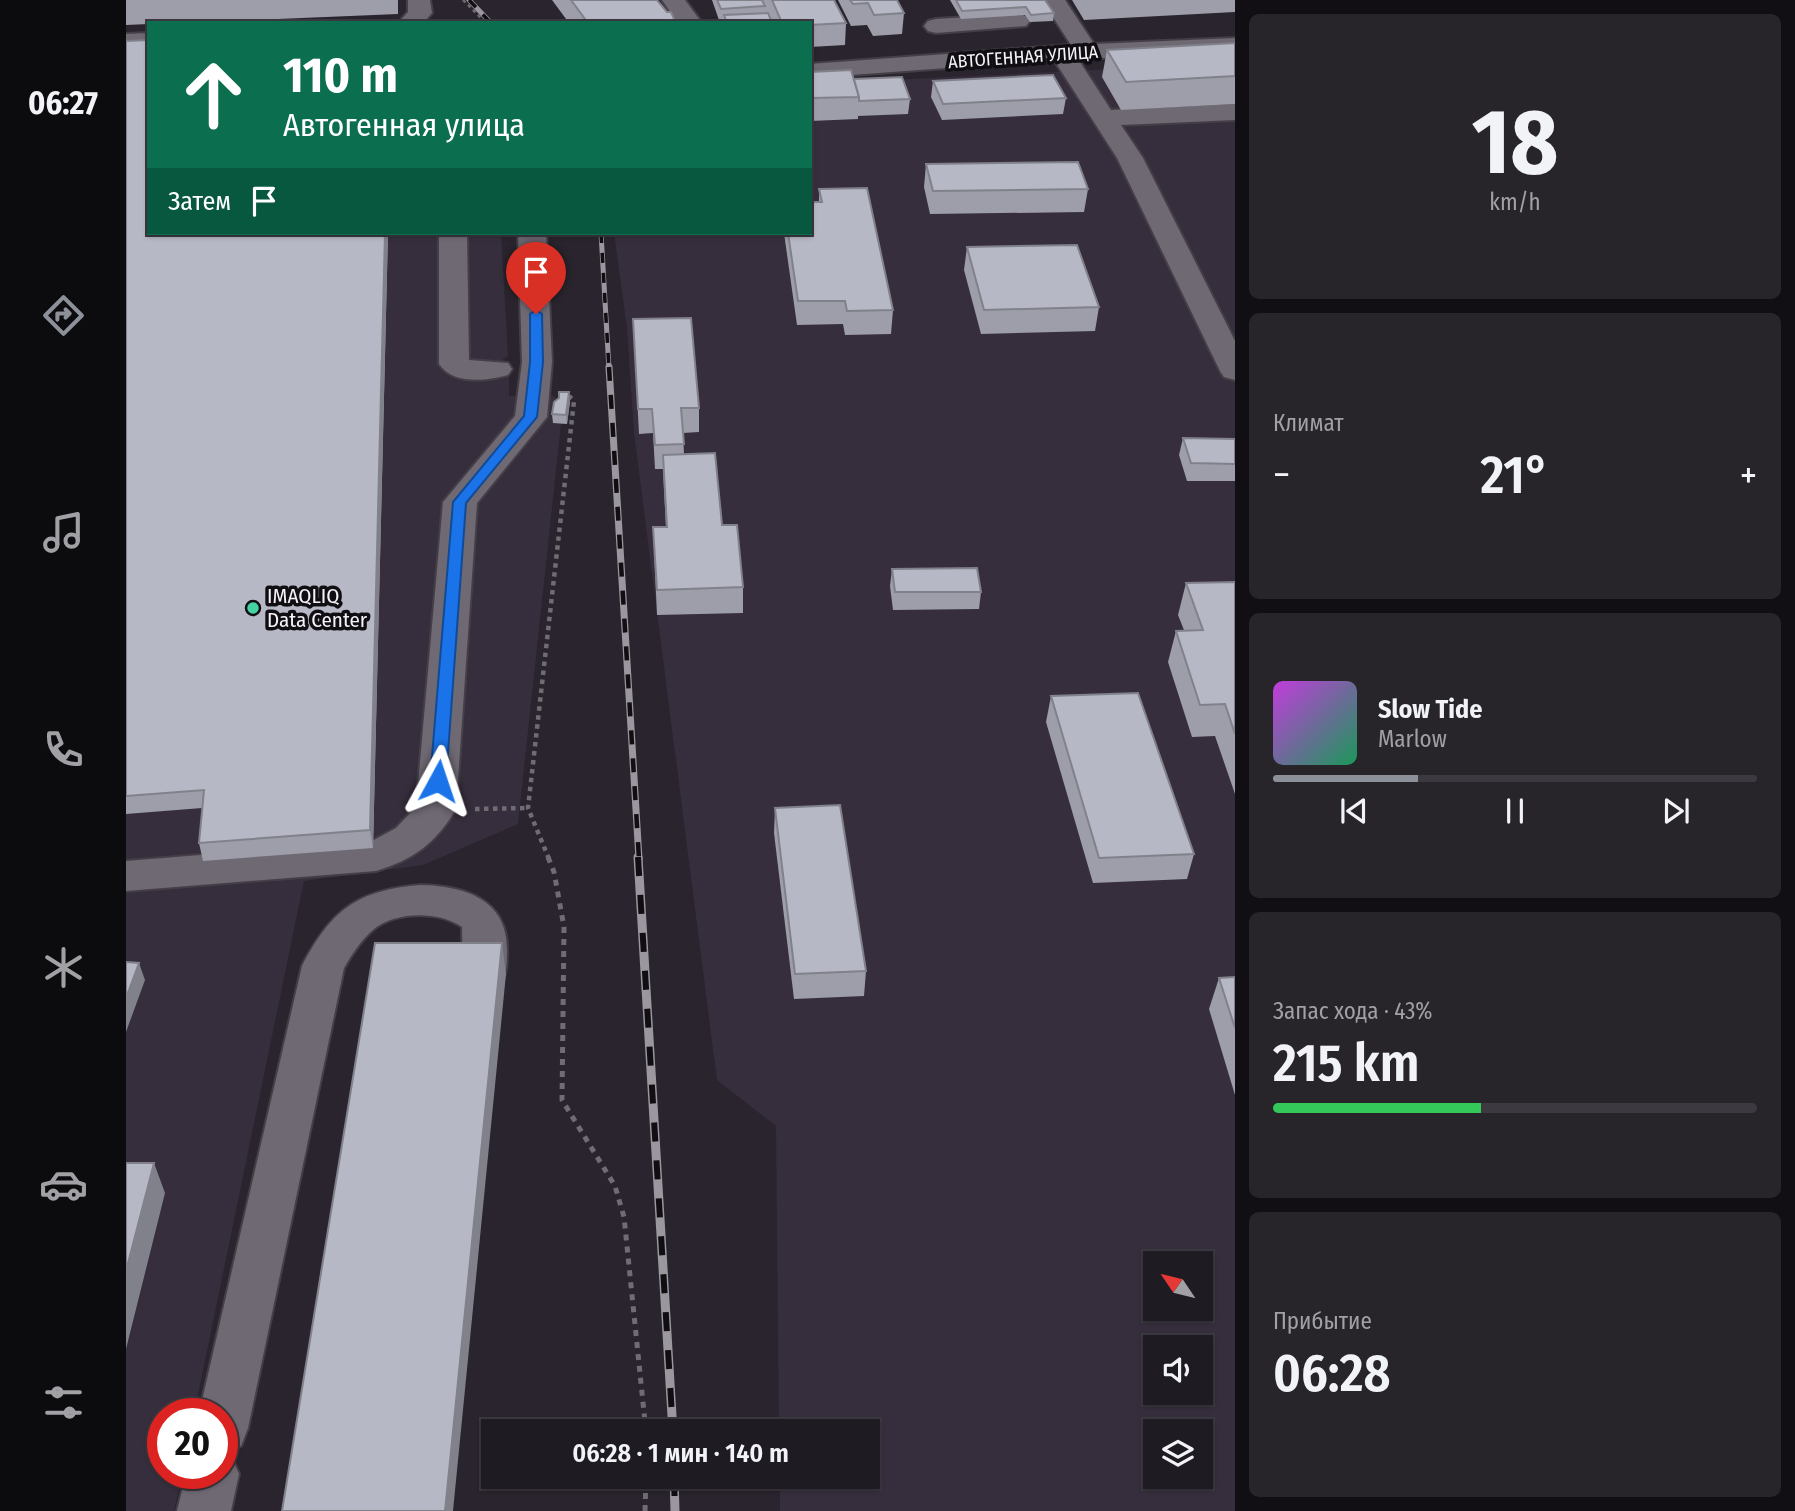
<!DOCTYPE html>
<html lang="ru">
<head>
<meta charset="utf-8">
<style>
	body { margin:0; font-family:"Fira Sans Condensed",sans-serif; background:#27242a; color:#f1f3f6; height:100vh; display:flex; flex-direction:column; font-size:26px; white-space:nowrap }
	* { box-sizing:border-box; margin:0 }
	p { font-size:23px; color:#a1a1a5 }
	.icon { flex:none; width:38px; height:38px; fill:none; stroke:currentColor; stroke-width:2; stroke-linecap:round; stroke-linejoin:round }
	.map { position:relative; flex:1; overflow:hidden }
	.sheet { display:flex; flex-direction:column; gap:14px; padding:14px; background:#110f13; width:560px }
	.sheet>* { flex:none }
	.guide { position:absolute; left:21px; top:21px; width:665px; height:214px; border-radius:0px; box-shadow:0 2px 5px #0004,0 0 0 2px #3c3940; background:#0b6e4f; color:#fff; overflow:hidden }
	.needle { width:46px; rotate:305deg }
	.fabs { position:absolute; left:1017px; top:1251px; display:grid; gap:14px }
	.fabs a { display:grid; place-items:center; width:70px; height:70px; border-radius:0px; background:#1f1b22; box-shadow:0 2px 5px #0004,0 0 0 2px #3c3940; font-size:35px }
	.speed { position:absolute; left:21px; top:1398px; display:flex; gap:14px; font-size:35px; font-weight:700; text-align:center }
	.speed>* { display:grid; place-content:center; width:91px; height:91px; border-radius:50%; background:#1f1b22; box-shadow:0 2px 5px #0004,0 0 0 2px #3c3940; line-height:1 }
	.speed .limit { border:10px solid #d22; background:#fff; color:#111 }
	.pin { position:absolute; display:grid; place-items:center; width:60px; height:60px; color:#fff; margin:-72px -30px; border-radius:50% 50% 50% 0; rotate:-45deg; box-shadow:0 0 7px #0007 }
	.pin .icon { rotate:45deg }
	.me { position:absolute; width:77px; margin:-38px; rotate:5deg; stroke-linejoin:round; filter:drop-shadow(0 0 5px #0008) }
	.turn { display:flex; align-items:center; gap:24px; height:147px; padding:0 21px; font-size:32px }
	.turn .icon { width:91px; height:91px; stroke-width:2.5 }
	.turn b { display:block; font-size:49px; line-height:60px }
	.then { display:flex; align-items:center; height:66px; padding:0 21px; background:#0003; gap:14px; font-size:26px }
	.big { font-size:52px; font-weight:600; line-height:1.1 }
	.sheet .card { flex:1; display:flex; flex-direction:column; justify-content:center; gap:10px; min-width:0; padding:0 24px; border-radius:10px; background:#27242a }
	.sheet .dial { align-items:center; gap:0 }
	.dial b { font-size:91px; line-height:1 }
	.song { display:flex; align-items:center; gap:21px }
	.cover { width:84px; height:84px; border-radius:10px; background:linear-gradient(135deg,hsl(290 70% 55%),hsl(150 70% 35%)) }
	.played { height:7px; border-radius:4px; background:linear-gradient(90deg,#8c9099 30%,#3c3940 30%) }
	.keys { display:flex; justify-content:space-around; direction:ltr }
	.heat { display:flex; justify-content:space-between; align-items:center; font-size:38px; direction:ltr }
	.charge { height:10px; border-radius:5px; background:linear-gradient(90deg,#34c759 43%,#3c3940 0) }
	.trip { position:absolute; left:355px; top:1419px; width:399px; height:70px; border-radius:0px; background:#1f1b22; box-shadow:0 2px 5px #0004,0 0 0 2px #3c3940; font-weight:600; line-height:70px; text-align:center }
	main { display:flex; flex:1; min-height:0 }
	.menu { display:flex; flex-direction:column; width:126px; justify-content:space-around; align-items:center; background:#0c0b0e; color:#a1a1a5 }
	.menu .icon { width:49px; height:49px }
	.menu .active { color:#8c9099 }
	.menu b { font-size:32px; color:#f1f3f6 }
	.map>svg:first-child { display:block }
</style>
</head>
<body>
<main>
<nav class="menu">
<b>06:27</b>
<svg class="icon active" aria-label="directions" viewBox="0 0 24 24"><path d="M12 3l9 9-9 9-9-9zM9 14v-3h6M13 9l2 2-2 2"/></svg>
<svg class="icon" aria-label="music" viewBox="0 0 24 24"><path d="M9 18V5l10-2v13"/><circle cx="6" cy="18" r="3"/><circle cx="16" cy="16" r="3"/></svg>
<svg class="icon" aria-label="phone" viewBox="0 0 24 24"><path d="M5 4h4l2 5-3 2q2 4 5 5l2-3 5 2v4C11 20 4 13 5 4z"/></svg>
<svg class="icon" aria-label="climate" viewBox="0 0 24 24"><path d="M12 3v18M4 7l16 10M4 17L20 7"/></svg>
<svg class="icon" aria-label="car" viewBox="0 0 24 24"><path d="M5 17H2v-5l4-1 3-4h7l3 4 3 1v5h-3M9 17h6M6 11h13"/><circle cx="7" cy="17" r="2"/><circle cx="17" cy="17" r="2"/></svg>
<svg class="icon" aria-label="filters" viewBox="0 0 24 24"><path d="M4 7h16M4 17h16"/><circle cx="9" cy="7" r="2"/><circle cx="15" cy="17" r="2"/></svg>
</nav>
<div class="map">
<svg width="1109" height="1511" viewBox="0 0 1109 1511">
	<rect width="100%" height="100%" fill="#29242d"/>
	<g fill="#362e3c" fill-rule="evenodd">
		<polygon points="0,50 23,233 375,233 382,356 369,365 383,375 383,396 426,395 434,401 441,424 435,424 392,824 297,865 178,881 68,1414 37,1414 37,1474 56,1474 48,1511 0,1511"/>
		<path d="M1109 63V1511H654V1477H742V1432L653 1431 650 1126 591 1080 508 433 501 328 488 233H684V84ZM1029 1264H1074V1309H1029ZM1029 1348H1074V1393H1029ZM1029 1432H1074V1477H1029Z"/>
	</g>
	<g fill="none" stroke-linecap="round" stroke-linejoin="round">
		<defs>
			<g id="minor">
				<polygon points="282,0 304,0 306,13 297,23 272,23 282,12"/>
				<polygon points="536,0 559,0 576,23 552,23"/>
				<polygon points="916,0 939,0 968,44 1109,38 1109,52 952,59 985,110 1109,104 1109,120 995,125 1017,158 1109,341 1109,380 1098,377 1094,371 991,158 928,60 684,78 684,64 945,45"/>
				<polygon points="892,14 900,16 904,21 900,26 810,33 802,31 798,26 802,21 810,19"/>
				<polygon points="23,33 23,47 0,48 0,34"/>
				<path d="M313 233H341L343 360 382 363 386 369 382 375C360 381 327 385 313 364Z"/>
				<path d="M392 233H420L426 362 421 417 351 503 330 809C310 843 287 860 250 871L0 891V861L246 841 270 828 290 807 317 502 389 416 396 362Z"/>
				<path d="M295 885C338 886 381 899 381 949 381 963 381 973 374 986L359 991 344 986 337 974 336 927C314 911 270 911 248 929 235 940 226 954 218 968L122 1428 115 1446 98 1453 105 1456 113 1474 105 1511H51L60 1474H96V1414H73L176 966C205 910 231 890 295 885Z"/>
			</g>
		</defs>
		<use href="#minor" stroke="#443f47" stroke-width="4"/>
		<polyline stroke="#706c74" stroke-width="2.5" stroke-dasharray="3.5 3.5" stroke-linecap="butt" points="337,0 360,23"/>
		<g stroke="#706c74" stroke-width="4.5" stroke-dasharray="4.5 4.5" stroke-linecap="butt">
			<polyline points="349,809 402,808"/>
			<polyline points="423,859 402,808 448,401 443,396"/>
		</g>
		<g stroke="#706c74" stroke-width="5" stroke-dasharray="6 6" stroke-linecap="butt">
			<polyline points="422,857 428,872 438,927 436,1100 489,1186 498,1217 520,1432"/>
			<polyline points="519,1511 520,1477"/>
		</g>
		<use href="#minor" fill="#6f6974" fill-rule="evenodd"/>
		<defs>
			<g id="rail-far2">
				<polyline points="343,0 365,23"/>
				<polyline points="475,233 483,369"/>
			</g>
			<polyline id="rail-far1" points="483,367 513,859"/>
			<g id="rail">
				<polyline points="512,857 547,1432"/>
				<polyline points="548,1477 549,1511"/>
			</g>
		</defs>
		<use href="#rail-far2" stroke="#9b979e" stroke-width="5"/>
		<use href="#rail-far1" stroke="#9b979e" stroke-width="7"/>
		<use href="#rail" stroke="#9b979e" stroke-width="9"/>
		<use href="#rail-far2" stroke="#100e12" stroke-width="3.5" stroke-dasharray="10" stroke-linecap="butt"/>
		<use href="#rail-far1" stroke="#100e12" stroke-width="4.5" stroke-dasharray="14" stroke-linecap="butt"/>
		<use href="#rail" stroke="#100e12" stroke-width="6" stroke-dasharray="19" stroke-linecap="butt"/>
	</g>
	<g fill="#9d9ea9">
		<polygon points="0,0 272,0 272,14 56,23 23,23 23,24 0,25"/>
		<polygon points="426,0 531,0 550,23 443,23"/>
		<polygon points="586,0 708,0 720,23 719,45 684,47 684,23 594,23"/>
		<polygon points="712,0 771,0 778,13 776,34 747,36 741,25 725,26"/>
		<polygon points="824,0 919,0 928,13 927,21 904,22 899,15 835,19"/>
		<polygon points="946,0 1109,0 1109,12 958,20"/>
		<polygon points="0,41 262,233 247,848 77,861 73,843 76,808 0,814"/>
		<polygon points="1109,43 1109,104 995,110 976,77 981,50"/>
		<polygon points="684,72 728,79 784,99 782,114 732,116 732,119 684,121"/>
		<polygon points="807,81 940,98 937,114 816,120 805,97"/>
		<polygon points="800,164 962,189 958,212 804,214 798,187"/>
		<polygon points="693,189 767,310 765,334 719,335 717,324 671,325 658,233 684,233 693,202"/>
		<polygon points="841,247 973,307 969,331 855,334 838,270"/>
		<polygon points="507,319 573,408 573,432 557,433 558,454 596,525 617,587 617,613 531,615 527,527 540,527 537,469 529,469 527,433 513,434"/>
		<polygon points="444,401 441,424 427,423 426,414"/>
		<polygon points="1057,438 1109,439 1109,481 1061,481 1053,455"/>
		<polygon points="766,569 855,592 853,609 767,610 764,586"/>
		<polygon points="1109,582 1109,794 1089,736 1066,737 1042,662 1050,631 1058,630 1052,615 1060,583"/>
		<polygon points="925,696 1068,854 1061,879 967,883 920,722"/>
		<polygon points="649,808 740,971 738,996 668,999 648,833"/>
		<polygon points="1109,977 1109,1095 1083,1009 1093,978"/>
	</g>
	<g fill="#80818a">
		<polygon points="259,233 262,233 247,848 244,830"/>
		<polygon points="443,392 444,401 441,424 440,415"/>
		<polygon points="376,943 380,974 327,1511 319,1511"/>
		<polygon points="13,963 19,980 0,1032 0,998"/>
		<polygon points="28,1163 39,1193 0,1349 0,1271"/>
	</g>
	<g fill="#b7b8c5" stroke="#80818a" stroke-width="2">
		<polygon points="445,0 531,0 541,12 545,12 550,23 462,23"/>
		<polygon points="591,0 636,0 639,6 595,9"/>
		<polygon points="646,0 708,0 720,23 684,25 684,23 656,23"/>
		<polygon points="724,0 771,0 778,13 748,15 742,3 727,4"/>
		<polygon points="830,0 919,0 928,13 905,15 900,7 836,11"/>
		<polygon points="642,13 646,23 601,23 598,15"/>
		<polygon points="23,40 23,233 259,233 244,830 73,843 78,790 0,796 0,41"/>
		<polygon points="1109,43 1109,76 1000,82 981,50"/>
		<polygon points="725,70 733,97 684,98 684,72"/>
		<polygon points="927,75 940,98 817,104 807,81"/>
		<polygon points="776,77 784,99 733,101 733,97 728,79"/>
		<polygon points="952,162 962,189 807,191 800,164"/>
		<polygon points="741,188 767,310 721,311 719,301 672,301 662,233 684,233 684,202 696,202 693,189"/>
		<polygon points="951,245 973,307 858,310 841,247"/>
		<polygon points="565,318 573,408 555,408 558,444 529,445 526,409 512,409 507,319"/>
		<polygon points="433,392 443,392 440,415 426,414 428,402 433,398"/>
		<polygon points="1057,438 1109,439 1109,464 1065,463"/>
		<polygon points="589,453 596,525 611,525 617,587 531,590 527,527 541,527 537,455"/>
		<polygon points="851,568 855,592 769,592 766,569"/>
		<polygon points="1109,582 1109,734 1099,704 1074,705 1050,631 1077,630 1060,583"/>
		<polygon points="1012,693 1068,854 973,858 925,696"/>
		<polygon points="714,805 740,971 669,974 649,808"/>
		<polygon points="249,943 376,943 319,1511 156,1511"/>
		<polygon points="0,962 13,963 0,998"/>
		<polygon points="1109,977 1109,1028 1093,978"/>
		<polygon points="0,1163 28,1163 0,1271"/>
	</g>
	<polygon fill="#1a73e8" stroke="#114b97" stroke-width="2" points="410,310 416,314 417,362 411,417 340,503 320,781 312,787 304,781 327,502 398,416 404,362 404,314"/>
	<circle fill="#44d49f" stroke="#100e12" stroke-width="2.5" cx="127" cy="608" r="7"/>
	<g text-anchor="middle" stroke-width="7" stroke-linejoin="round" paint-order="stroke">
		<g font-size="18" fill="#f4f1f7" stroke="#100e12">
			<text transform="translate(897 57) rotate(-4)" y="6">АВТОГЕННАЯ УЛИЦА</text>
		</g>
		<g font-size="21" fill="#f4f1f7" stroke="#100e12" text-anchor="start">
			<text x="141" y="603">IMAQLIQ<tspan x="141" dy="24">Data Center</tspan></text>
		</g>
	</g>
</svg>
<div class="fabs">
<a><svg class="needle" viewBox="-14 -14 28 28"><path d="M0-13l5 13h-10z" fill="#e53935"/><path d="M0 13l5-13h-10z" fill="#a1a1a5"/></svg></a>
<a><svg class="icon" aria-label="sound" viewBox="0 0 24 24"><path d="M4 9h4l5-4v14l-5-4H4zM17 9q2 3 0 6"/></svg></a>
<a><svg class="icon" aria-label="layers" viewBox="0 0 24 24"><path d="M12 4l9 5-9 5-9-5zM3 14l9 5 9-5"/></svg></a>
</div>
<div class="speed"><div class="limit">20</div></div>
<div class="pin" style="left:410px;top:314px;background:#d93025"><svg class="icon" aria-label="arrive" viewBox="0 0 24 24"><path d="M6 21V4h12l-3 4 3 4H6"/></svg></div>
<svg class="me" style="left:312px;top:781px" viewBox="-20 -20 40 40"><path d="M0-17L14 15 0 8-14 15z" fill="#1a73e8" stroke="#fff" stroke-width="4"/></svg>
<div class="trip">06:28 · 1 мин · 140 m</div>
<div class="guide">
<div class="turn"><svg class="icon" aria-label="ahead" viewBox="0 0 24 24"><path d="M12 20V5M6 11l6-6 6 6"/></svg><div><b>110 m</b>Автогенная улица</div></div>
<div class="then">Затем<svg class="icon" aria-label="arrive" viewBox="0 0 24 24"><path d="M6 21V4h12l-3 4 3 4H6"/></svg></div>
</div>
</div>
<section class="sheet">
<div class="card dial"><b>18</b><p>km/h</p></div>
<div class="card"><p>Климат</p>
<div class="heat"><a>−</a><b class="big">21°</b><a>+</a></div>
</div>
<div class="card">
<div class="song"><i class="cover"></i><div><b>Slow Tide</b><p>Marlow</p></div></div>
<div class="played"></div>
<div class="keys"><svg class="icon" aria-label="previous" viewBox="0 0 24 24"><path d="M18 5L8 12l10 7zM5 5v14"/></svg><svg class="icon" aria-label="pause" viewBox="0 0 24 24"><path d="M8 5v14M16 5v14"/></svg><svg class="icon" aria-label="next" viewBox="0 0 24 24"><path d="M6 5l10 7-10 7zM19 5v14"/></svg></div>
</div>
<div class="card"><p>Запас хода · 43%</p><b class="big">215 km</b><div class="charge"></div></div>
<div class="card"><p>Прибытие</p><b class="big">06:28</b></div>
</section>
</main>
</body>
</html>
